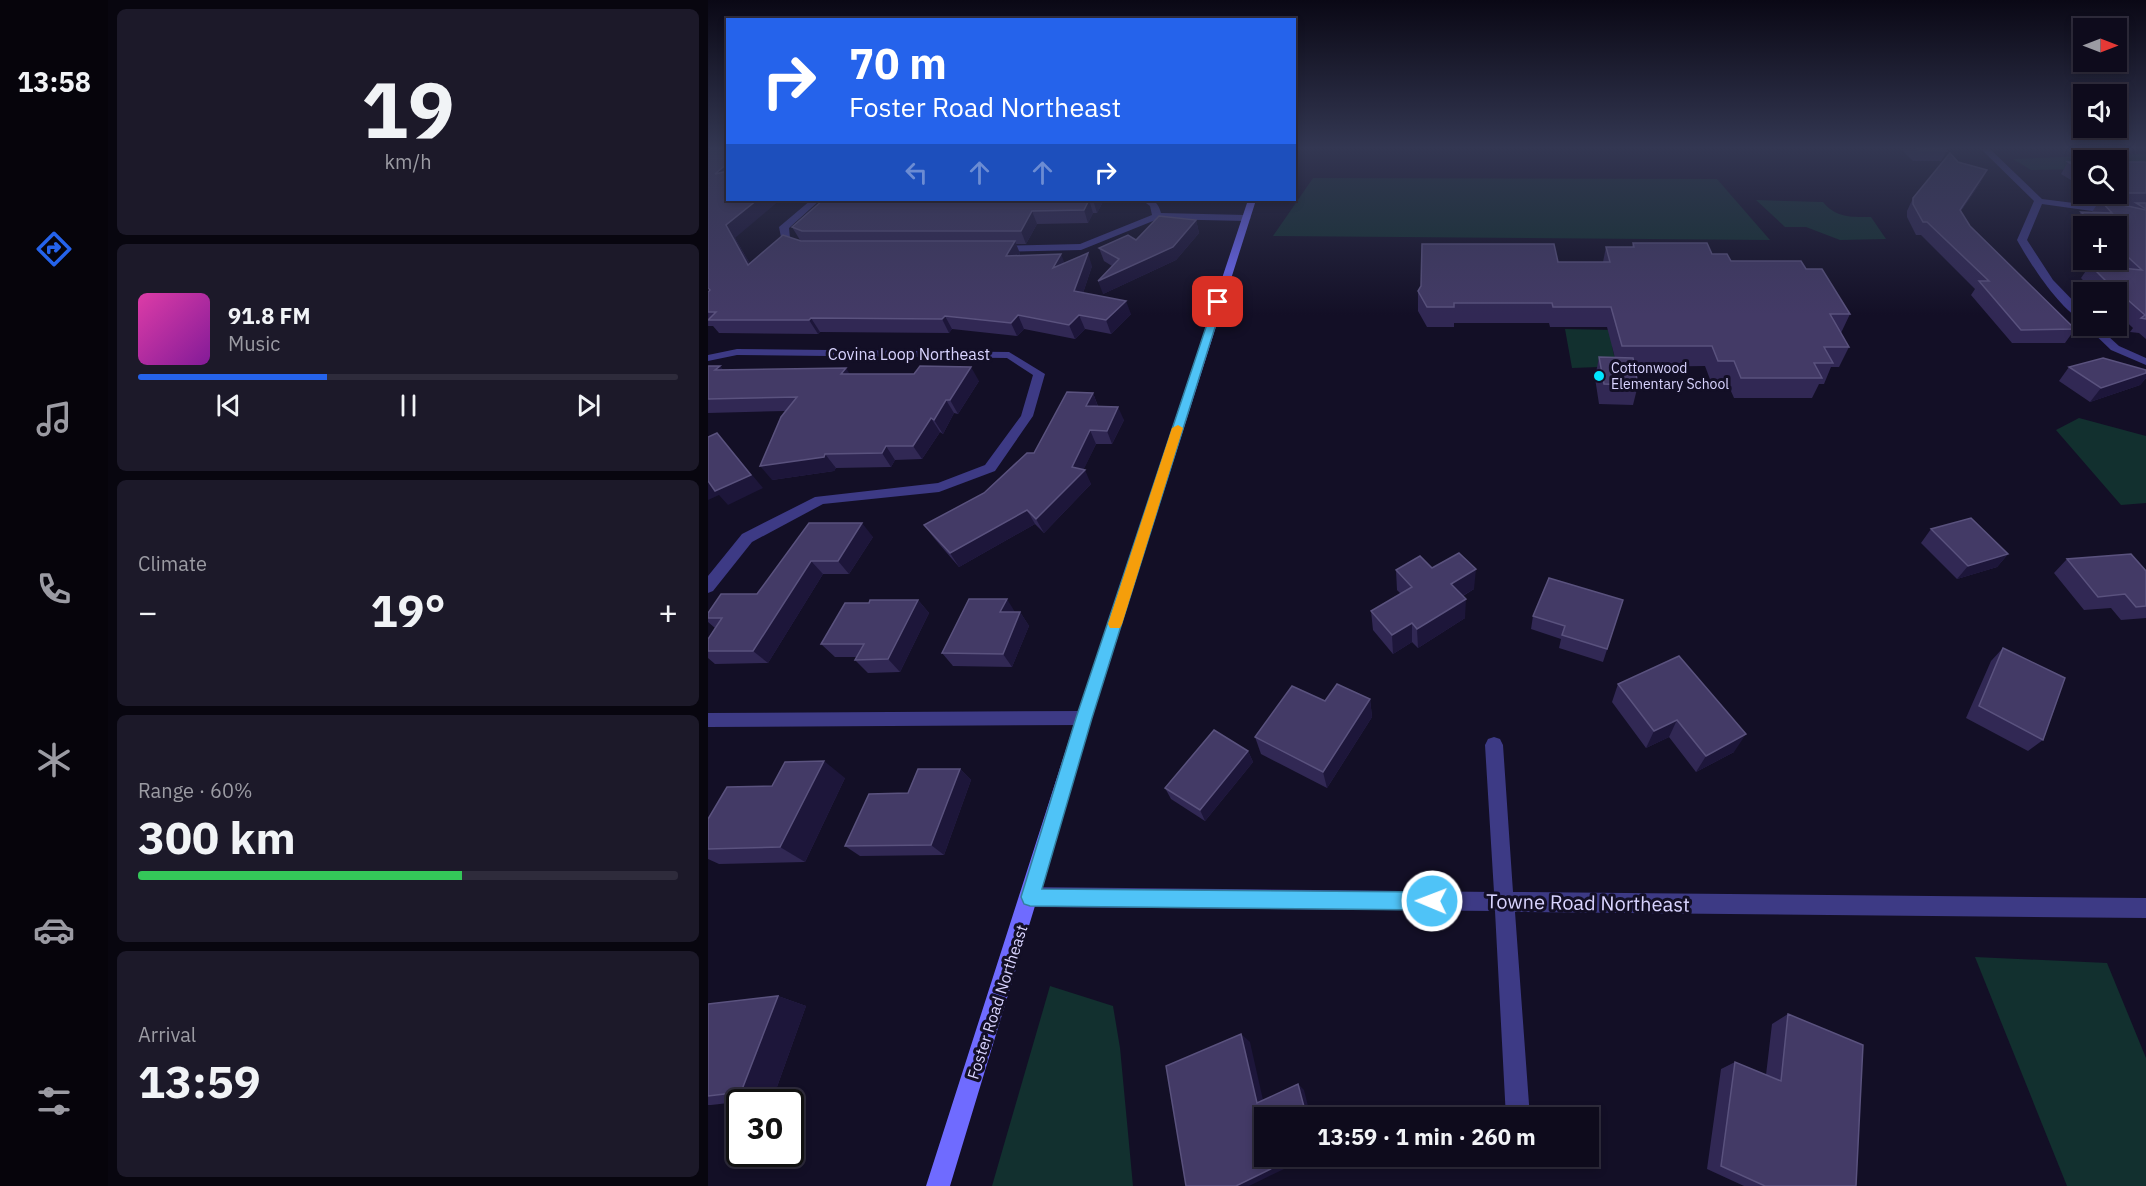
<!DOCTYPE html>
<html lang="en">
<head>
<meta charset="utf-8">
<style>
	body { margin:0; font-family:"IBM Plex Sans",sans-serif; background:#1c1929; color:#f1f3f6; height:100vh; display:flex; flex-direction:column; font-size:22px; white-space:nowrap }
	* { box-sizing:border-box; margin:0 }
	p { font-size:20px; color:#9b9ba3 }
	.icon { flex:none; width:33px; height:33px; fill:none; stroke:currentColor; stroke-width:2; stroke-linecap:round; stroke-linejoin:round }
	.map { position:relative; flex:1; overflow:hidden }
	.side { display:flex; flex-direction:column; gap:9px; padding:9px; background:#08060f; width:600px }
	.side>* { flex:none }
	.top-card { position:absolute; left:18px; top:18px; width:570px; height:183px; border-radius:0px; box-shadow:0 3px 9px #0003,0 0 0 2px #2e2b3b; background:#2563eb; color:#fff; overflow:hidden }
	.needle { width:39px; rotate:90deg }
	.buttons { position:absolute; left:1365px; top:18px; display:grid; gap:12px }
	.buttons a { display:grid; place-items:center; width:54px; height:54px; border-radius:0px; background:#0e0b1c; box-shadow:0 3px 9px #0003,0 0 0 2px #2e2b3b; font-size:30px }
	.speed { position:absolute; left:18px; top:1089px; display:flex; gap:12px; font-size:30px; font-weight:700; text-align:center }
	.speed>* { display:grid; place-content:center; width:78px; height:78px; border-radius:50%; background:#0e0b1c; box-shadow:0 3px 9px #0003,0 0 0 2px #2e2b3b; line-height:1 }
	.speed .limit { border:3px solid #111; border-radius:9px; background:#fff; color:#111 }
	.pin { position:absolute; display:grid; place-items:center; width:51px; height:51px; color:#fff; margin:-26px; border-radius:12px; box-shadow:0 3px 9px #0006 }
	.me { position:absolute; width:66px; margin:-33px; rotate:271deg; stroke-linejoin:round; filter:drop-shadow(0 0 4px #0008) }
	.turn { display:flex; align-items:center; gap:21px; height:126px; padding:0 24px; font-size:27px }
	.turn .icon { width:78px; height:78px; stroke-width:2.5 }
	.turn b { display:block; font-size:42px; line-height:51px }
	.lanes { display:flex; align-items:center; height:57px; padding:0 24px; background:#0003; justify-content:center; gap:30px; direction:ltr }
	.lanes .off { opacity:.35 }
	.big { font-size:45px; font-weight:800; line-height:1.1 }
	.side .card { flex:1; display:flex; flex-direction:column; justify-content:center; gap:9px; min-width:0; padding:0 21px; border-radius:9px; background:#1c1929 }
	.side .dial { align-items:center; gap:0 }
	.dial b { font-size:78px; line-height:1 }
	.song { display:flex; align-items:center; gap:18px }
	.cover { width:72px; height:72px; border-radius:9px; background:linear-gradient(135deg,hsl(320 70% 55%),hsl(290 70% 35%)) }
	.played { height:6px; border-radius:3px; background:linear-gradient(90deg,#2563eb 35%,#2e2b3b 35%) }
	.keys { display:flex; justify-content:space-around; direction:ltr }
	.heat { display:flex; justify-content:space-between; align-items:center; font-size:33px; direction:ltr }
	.charge { height:9px; border-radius:4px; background:linear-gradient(90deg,#34c759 60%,#2e2b3b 0) }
	.trip { position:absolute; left:546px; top:1107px; width:345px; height:60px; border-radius:0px; background:#0e0b1c; box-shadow:0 3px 9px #0003,0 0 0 2px #2e2b3b; font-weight:800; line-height:60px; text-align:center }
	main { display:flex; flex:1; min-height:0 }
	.dock { display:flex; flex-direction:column; width:108px; justify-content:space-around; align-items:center; background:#06040b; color:#9b9ba3 }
	.dock .icon { width:42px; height:42px }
	.dock .current { color:#2563eb }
	.dock b { font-size:27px; color:#f1f3f6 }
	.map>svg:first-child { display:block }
</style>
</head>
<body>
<main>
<nav class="dock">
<b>13:58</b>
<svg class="icon current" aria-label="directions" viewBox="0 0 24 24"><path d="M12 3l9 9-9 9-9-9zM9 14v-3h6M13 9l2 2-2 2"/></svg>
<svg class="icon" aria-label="music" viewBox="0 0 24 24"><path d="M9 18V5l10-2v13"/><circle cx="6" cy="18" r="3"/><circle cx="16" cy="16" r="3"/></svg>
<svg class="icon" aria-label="phone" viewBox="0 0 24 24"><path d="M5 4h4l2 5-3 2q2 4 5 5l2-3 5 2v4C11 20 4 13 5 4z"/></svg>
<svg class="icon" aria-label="climate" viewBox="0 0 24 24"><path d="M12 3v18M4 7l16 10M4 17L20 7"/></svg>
<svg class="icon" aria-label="car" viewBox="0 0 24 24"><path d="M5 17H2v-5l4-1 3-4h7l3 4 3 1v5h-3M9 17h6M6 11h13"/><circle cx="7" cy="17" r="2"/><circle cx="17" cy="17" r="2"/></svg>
<svg class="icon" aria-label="filters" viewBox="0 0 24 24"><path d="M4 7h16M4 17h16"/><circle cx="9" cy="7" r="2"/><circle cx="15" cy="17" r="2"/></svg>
</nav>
<section class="side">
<div class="card dial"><b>19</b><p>km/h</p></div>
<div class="card">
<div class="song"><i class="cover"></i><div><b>91.8 FM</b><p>Music</p></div></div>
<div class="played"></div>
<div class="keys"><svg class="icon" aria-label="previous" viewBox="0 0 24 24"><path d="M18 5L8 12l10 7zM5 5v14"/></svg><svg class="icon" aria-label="pause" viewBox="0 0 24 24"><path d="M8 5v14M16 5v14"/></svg><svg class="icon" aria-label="next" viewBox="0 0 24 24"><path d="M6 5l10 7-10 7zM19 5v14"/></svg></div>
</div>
<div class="card"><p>Climate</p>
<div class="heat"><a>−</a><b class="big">19°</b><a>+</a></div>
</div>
<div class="card"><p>Range · 60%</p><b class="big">300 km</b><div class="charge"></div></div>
<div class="card"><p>Arrival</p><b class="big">13:59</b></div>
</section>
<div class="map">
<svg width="1438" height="1186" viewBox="0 0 1438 1186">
	<rect width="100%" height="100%" fill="#130f26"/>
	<g fill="#12302f">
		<polygon points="1438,154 1438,168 1409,169 1408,160 1376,160 1375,169 1323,170 1305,159"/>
		<polygon points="605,178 1009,179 1062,240 565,236"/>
		<path d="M1048 200 1115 202C1128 218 1143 217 1163 217L1178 239 1132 240 1098 227H1077Z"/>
		<polygon points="857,329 906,330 904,346 906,355 915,356 891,367 864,368"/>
		<polygon points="1371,418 1438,436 1438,503 1413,505 1348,430"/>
		<polygon points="1267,957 1399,963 1438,1058 1438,1186 1359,1186"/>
		<polygon points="342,986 405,1006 412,1048 425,1186 284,1186"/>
	</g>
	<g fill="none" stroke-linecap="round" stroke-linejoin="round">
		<g fill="#3d3a85" fill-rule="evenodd">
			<path d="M1273 149H1282L1334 199 1405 208H1438V214H1405L1334 204 1319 240 1345 280 1376 312V321C1353 312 1321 262 1309 240L1326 201Z"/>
			<polygon points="103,200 112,200 81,228 82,238 97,246 92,249 78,244 73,237 71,227"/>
			<path d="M434 200C445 198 450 202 453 213L538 215 543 218 538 221 450 219 373 250 292 252 287 249 292 246 372 244 444 215 442 206Z"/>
			<polygon points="1378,326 1389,326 1411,346 1438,358 1438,365 1403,350"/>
			<polygon points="29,349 301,352 337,374 325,416 287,471 231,492 115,504 44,542 5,591 0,593 0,576 34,534 107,497 230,483 277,465 313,416 325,375 299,358 29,355 0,361 0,355"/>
			<polygon points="376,711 382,713 384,718 382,723 376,725 0,727 0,713"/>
			<polygon points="786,737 792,739 795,745 805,892 1438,898 1438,918 807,912 822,1118 798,1118 787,911 322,907 315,904 312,897 315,890 322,887 786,892 777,745 780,739"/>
		</g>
		<polygon fill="#6f6bff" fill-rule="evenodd" points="540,200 548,200 384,718 242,1186 218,1186 368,718"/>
	</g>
	<g fill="#312854">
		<polygon points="1193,149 1238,149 1239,151 1233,161 1205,161"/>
		<polygon points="1250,162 1273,182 1253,211 1262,226 1367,329 1357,343 1304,343 1263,295 1267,289 1213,235 1208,235 1199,217 1199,211 1205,198"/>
		<polygon points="1360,162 1376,162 1376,188 1353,174"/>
		<polygon points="1408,162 1438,162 1438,339 1431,333 1422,332 1425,328 1408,312 1408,292 1386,292 1373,278 1382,265 1408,268 1399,260 1408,260 1408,226 1376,226 1376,236 1365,225 1373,212 1384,212 1392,200 1396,201 1384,194 1408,194"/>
		<polygon points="115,200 396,200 389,213 385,213 380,223 329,224 318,244 308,244 312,254 312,256 356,263 384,266 375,293 423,314 403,334 377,329 367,339 316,329 309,336 244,329 241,333 112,332 110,334 11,333 5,326 0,326 0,292 27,238 42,264 93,241 95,241 92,240 84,227"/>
		<polygon points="488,220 491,233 468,260 395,294 404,266 396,261 391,248 428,240"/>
		<polygon points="925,243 1004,254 1023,261 1098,269 1142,314 1133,333 1141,347 1131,367 1123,367 1116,384 1111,384 1104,398 1026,398 1019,382 1003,382 997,366 927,367 930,385 925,405 891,404 887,378 891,357 907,358 899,327 842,327 841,323 746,323 746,327 719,327 710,311 710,291 713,286 850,262 895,262 898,247 924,247"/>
		<polygon points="0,366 12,366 15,370 142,374 271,381 250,414 246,413 235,434 232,432 214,459 187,460 183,467 128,468 126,471 64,480 77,411 0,413"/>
		<polygon points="1361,367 1438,370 1438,378 1432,385 1382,402 1351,381"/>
		<polygon points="385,393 390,406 416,420 404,444 388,444 375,470 383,484 336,533 327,524 251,567 226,538 216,525 276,493 326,453"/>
		<polygon points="101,523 165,537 141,574 115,574 60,663 7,664 0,658 0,639 7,628 0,622 0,613 49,594"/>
		<polygon points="1223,529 1300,554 1289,567 1249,579 1213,543"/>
		<polygon points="1359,559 1438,571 1438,618 1413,620 1403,608 1376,610 1346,573"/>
		<polygon points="724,568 766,589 755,596 757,618 710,648 704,642 685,654 665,630 663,611 693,594 689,590 688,570"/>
		<polygon points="210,600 221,613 192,672 160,673 147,660 149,657 127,657 113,644 161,603"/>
		<polygon points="915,600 895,662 851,648 853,639 823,629 825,616"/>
		<polygon points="307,612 312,612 321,626 304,667 245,666 234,653"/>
		<polygon points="1295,648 1335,740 1320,751 1258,718 1283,661"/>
		<polygon points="910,684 1026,752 988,772 961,737 938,748 904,702"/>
		<polygon points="662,699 664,717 619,788 553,754 547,737 617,701"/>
		<polygon points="540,751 545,762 497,821 463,799 457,788"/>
		<polygon points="252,769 263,780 236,855 152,856 137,846 200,793"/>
		<polygon points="137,778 97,862 11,864 0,859 0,819"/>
		<polygon points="70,996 98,1006 65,1098 3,1105 0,1105 0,1004"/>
		<polygon points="1080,1014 1148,1186 1036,1186 999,1169 1013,1069 1027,1062 1058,1075 1064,1024"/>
	</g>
	<g fill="#1d163a">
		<polygon points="20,163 20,182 7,174"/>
		<polygon points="1279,170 1273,182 1245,222 1252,210"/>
		<polygon points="49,200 72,200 27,238 50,278 40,265 18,225"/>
		<polygon points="381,200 385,213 380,223 376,210"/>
		<polygon points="385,200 396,200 389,213"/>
		<polygon points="324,211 329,224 318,244 313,231"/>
		<polygon points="488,220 491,233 468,260 395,294 390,281"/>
		<polygon points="307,241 312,254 304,270 298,256"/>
		<polygon points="380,253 384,266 371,305 366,291"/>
		<polygon points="353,254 358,267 345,268"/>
		<polygon points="418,301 423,314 403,334 398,320"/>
		<polygon points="310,315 316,329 309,336 303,323"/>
		<polygon points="371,315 377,329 367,339 361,325"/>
		<polygon points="237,316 244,329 241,333 234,319"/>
		<polygon points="103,318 112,332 110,334 101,320"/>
		<polygon points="12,366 23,380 7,370"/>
		<polygon points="263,367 271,381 250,414 242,400"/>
		<polygon points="138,368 147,382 133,374"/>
		<polygon points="1438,373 1438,378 1432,385 1382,402 1393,388"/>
		<polygon points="385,393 390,407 378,406"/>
		<polygon points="238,400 246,413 235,434 226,420"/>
		<polygon points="410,407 416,420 404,444 399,431"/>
		<polygon points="223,418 232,432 214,459 205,446"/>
		<polygon points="382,430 388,444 374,473 377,470 383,484 336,533 328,519 364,467"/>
		<polygon points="9,433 55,488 20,505 11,495 0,500 0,481"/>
		<polygon points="178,446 187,460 183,467 174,453"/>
		<polygon points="117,454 128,468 126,471 64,480 52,466"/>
		<polygon points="319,510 327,524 251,567 242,553"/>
		<polygon points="154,523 165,537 141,574 130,561"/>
		<polygon points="1300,554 1289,567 1249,579 1260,566"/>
		<polygon points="103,561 115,574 60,663 45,651"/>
		<polygon points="768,569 766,589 742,603 743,584"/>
		<polygon points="299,599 307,612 301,625 292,612"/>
		<polygon points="758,599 757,618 710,648 709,629"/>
		<polygon points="210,600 221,613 192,672 180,659"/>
		<polygon points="312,612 321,626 304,667 295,654"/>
		<polygon points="704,623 704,642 685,654 684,635"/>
		<polygon points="662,699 664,717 619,788 615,772"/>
		<polygon points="969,720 961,737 938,748 946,731"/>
		<polygon points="1038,734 1026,752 988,772 998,756"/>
		<polygon points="540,751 545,762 497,821 492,810"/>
		<polygon points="116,761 137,778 97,862 72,847"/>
		<polygon points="252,769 263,780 236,855 223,845"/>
		<polygon points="70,996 98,1006 65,1098 33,1092"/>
		<polygon points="533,1034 542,1042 557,1109 549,1103"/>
		<polygon points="590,1084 596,1090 603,1118 599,1118"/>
		<polygon points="589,1156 603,1156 541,1186 528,1186"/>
	</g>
	<g fill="#433a66" stroke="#5a527e" stroke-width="1.5">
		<polygon points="2,149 20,149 20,163 7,174 20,171 20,200 49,200 18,225 40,265 75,235 93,241 307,241 298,256 353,254 345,268 380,253 366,291 418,301 398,320 371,315 361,325 310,315 303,323 237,316 234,319 103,318 101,320 0,320 8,312 0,312 0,292 2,290 0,288 0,151"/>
		<polygon points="1209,149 1238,149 1239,151 1210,150"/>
		<polygon points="1242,153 1250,162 1279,170 1252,210 1262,226 1367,329 1313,330 1271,281 1281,281 1219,222 1215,222 1205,204 1205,198"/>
		<polygon points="1360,162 1376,162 1376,171"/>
		<polygon points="1408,162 1438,162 1438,193 1411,193 1408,191"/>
		<polygon points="115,200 385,200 381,200 376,210 324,211 313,231 94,231 84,227"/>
		<polygon points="1392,200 1438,210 1438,319 1433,318 1437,315 1413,294 1410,293 1382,265 1434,270 1408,246 1408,226 1388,226 1373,212 1404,213"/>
		<polygon points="1428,203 1438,203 1438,209"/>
		<polygon points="451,216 488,220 465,247 390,281 411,259 391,248 420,235 428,240"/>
		<polygon points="925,243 999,243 1004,254 1019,254 1023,261 1093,261 1098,269 1114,269 1142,314 1122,314 1141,347 1116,347 1125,363 1106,363 1114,378 1033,378 1026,361 1010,361 1004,346 914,346 903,307 845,307 844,303 746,303 746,307 719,307 710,291 713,286 714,244 846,244 850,262 902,262 898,247 926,247"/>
		<polygon points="891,357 925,358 930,385 896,384"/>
		<polygon points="1395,358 1438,370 1438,373 1393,388 1361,367"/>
		<polygon points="0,366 12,366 7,370 138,368 133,374 206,374 212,366 263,367 242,400 238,400 226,420 223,418 205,446 178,446 174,453 117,454 116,457 52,466 73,417 89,397 0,399"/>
		<polygon points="359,392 385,393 378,406 410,407 399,431 382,430 364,467 377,470 328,519 319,510 242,553 216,525 276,493 319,453 326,453"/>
		<polygon points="9,433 43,475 7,491 0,481 0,437"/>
		<polygon points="1263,518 1300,554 1260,566 1223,529"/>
		<polygon points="101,523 154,523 130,561 103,561 45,651 0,651 0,639 14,618 0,618 0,613 13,594 49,594"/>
		<polygon points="751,553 768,569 743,584 758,599 709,629 704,623 684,635 663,611 704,587 688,570 712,556 724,568"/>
		<polygon points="1423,554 1438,571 1438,606 1428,607 1417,594 1390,597 1359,559"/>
		<polygon points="841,578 915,600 899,649 854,635 857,626 825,616"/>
		<polygon points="261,599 299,599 292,612 312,612 295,654 234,653"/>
		<polygon points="162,600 210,600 180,659 147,660 156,644 113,644 137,603 161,603"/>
		<polygon points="1295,648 1357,678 1335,740 1271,706"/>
		<polygon points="971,656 1038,734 998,756 969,720 946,731 910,684"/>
		<polygon points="629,684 662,699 615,772 547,737 584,686 617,701"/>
		<polygon points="506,730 540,751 492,810 457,788"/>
		<polygon points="116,761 72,847 0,849 0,819 19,787 64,786 77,762"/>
		<polygon points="210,769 252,769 223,845 137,846 161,794 200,793"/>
		<polygon points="70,996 33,1092 0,1096 0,1004"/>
		<polygon points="1080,1014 1155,1045 1148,1186 1057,1186 1013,1166 1027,1062 1073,1081"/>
		<polygon points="533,1034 549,1103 590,1084 599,1118 556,1118 556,1156 589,1156 528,1186 478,1186 458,1066"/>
	</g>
	<linearGradient id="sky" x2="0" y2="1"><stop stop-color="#0a0815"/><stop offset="0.47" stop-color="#333752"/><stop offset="1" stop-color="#333752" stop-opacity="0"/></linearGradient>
	<rect width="1438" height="315" fill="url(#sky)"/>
	<polygon fill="#4fc3f7" stroke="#337fa1" stroke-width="1.5" points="507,300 515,302 384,718 334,889 724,892 731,895 733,901 731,908 724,910 322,906 316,904 313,897 368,718"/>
	<polygon fill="#f59e0b" points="470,425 475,428 414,624 412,628 402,628 400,624 464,428"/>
	<circle fill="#00e5ff" stroke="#130f26" stroke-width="2" cx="891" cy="376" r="6"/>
	<g text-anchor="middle" stroke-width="6" stroke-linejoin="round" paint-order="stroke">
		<g font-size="14" fill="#d9d4ff" stroke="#130f26" text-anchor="start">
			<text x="903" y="373">Cottonwood<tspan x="903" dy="16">Elementary School</tspan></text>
		</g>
		<g font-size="16" fill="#d9d4ff" stroke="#130f26">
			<text x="201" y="360">Covina Loop Northeast</text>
			<text transform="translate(289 1002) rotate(-72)" y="6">Foster Road Northeast</text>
		</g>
		<g font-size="20" fill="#d9d4ff" stroke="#130f26">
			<text transform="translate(880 903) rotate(1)" y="7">Towne Road Northeast</text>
		</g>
	</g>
</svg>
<div class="buttons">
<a><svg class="needle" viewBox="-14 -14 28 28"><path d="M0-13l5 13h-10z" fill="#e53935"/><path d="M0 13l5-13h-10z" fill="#9b9ba3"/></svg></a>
<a><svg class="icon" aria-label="sound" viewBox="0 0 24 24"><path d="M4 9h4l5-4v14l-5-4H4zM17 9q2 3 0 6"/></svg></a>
<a><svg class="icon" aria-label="search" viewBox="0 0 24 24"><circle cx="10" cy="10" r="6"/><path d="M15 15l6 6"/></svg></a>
<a>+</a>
<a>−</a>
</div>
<div class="speed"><div class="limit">30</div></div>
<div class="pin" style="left:510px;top:302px;background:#d93025"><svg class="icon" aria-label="arrive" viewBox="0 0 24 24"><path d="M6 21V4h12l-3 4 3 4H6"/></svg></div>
<svg class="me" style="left:724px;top:901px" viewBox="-20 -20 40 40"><circle r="17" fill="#4fc3f7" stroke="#fff" stroke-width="3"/><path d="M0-11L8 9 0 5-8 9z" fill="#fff"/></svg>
<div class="trip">13:59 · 1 min · 260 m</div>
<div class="top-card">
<div class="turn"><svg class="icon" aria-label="right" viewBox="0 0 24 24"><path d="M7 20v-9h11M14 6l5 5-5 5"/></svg><div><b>70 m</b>Foster Road Northeast</div></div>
<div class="lanes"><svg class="icon off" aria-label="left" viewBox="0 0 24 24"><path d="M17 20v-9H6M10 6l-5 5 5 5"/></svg><svg class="icon off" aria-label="ahead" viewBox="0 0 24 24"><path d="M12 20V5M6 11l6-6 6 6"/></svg><svg class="icon off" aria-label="ahead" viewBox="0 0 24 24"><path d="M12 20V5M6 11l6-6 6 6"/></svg><svg class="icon" aria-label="right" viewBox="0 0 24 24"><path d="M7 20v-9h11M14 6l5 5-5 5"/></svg></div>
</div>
</div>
</main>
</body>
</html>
